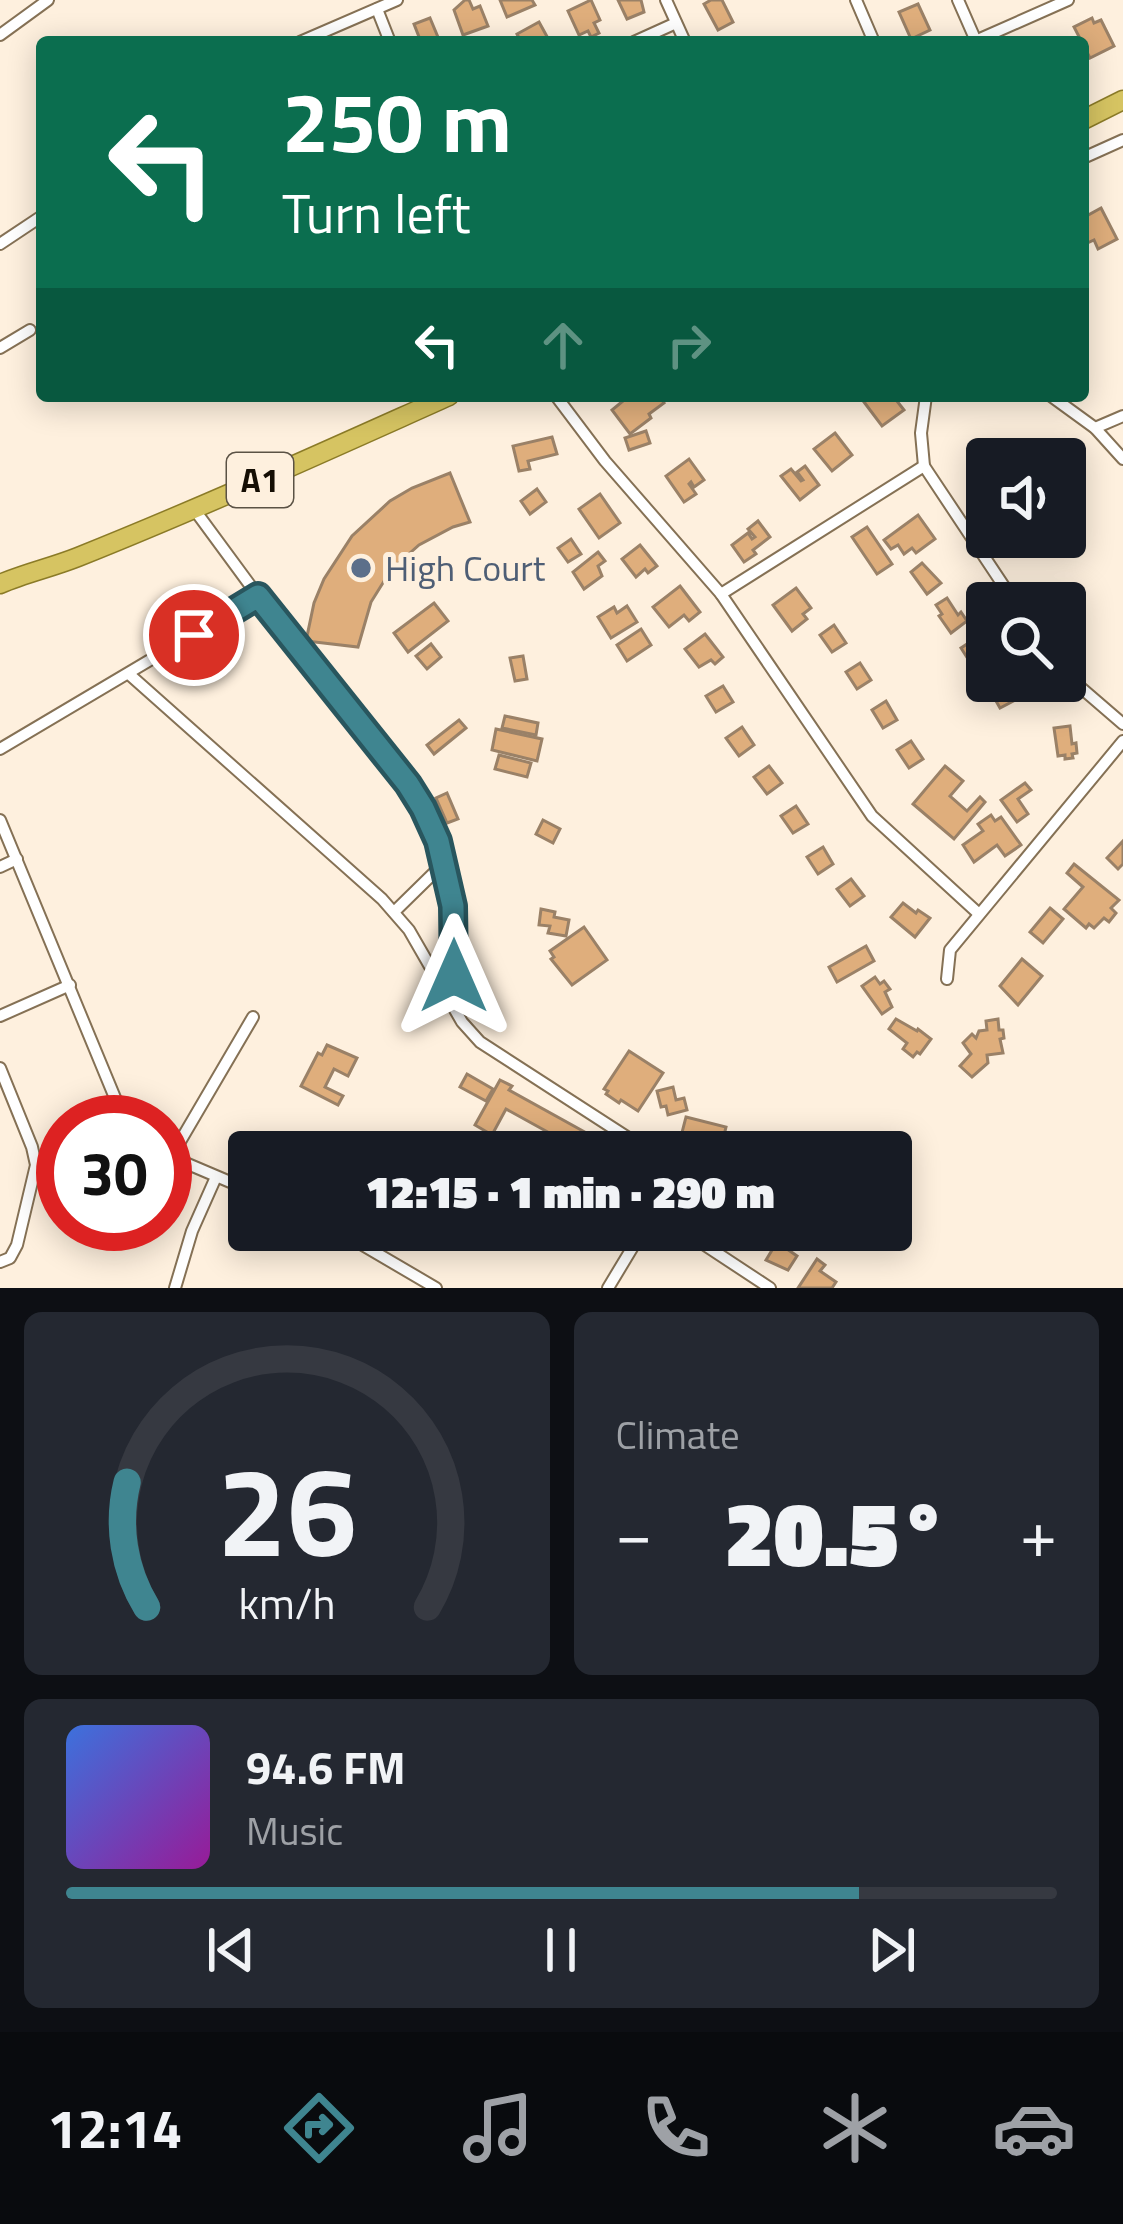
<!DOCTYPE html>
<html lang="en">
<head>
<meta charset="utf-8">
<style>
	body { margin:0; font-family:"Titillium Web",sans-serif; background:#242831; color:#f1f3f6; height:100vh; display:flex; flex-direction:column; font-size:45px; white-space:nowrap }
	* { box-sizing:border-box; margin:0 }
	p { font-size:39px; color:#9ea1a6 }
	.icon { flex:none; width:66px; height:66px; fill:none; stroke:currentColor; stroke-width:2; stroke-linecap:round; stroke-linejoin:round }
	.map { position:relative; height:1288px; overflow:hidden }
	.panel { display:flex; flex-direction:column; gap:24px; padding:24px; background:#0d0f14; flex:1 }
	.panel>* { flex:none }
	.guide { position:absolute; left:36px; top:36px; width:1053px; height:366px; border-radius:12px; box-shadow:0 6px 30px #0003; background:#0b6e4f; color:#fff; overflow:hidden }
	.fabs { position:absolute; left:966px; top:438px; display:grid; gap:24px }
	.fabs a { display:grid; place-items:center; width:120px; height:120px; border-radius:12px; background:#171b24; box-shadow:0 6px 30px #0003; font-size:60px }
	.speed { position:absolute; left:36px; top:1095px; display:flex; gap:24px; font-size:60px; font-weight:700; text-align:center }
	.speed>* { display:grid; place-content:center; width:156px; height:156px; border-radius:50%; background:#171b24; box-shadow:0 6px 30px #0003; line-height:1 }
	.speed .limit { border:18px solid #d22; background:#fff; color:#111 }
	.pin { position:absolute; display:grid; place-items:center; width:102px; height:102px; color:#fff; margin:-51px; border:6px solid #fff; border-radius:50%; box-shadow:0 3px 12px #0007 }
	.me { position:absolute; width:132px; margin:-66px; rotate:0deg; stroke-linejoin:round; filter:drop-shadow(0 0 9px #0008) }
	.turn { display:flex; align-items:center; gap:42px; height:252px; padding:0 48px; font-size:54px }
	.turn .icon { width:156px; height:156px; stroke-width:2.5 }
	.turn b { display:block; font-size:84px; line-height:102px }
	.lanes { display:flex; align-items:center; height:114px; padding:0 48px; background:#0003; justify-content:center; gap:60px; direction:ltr }
	.lanes .off { opacity:.35 }
	.big { font-size:90px; font-weight:800; line-height:1.1 }
	.panel .widget { flex:1; display:flex; flex-direction:column; justify-content:center; gap:18px; min-width:0; padding:0 42px; border-radius:18px; background:#242831 }
	.panel .dial { align-items:center; gap:0 }
	.dial svg { height:312px; overflow:visible; fill:none; stroke:#363941; stroke-width:7; stroke-linecap:round; text-anchor:middle }
	.dial text { fill:#f1f3f6; stroke:none }
	.song { display:flex; align-items:center; gap:36px }
	.cover { width:144px; height:144px; border-radius:18px; background:linear-gradient(135deg,hsl(220 70% 55%),hsl(300 70% 35%)) }
	.played { height:12px; border-radius:6px; background:linear-gradient(90deg,#3f8590 80%,#363941 80%) }
	.keys { display:flex; justify-content:space-around; direction:ltr }
	.heat { display:flex; justify-content:space-between; align-items:center; font-size:66px; direction:ltr }
	.panel .tiles { flex:1; display:grid; gap:24px; grid-template-columns:1fr 1fr }
	.widget:last-child { grid-column:span 2 }
	.trip { position:absolute; left:228px; top:1131px; width:684px; height:120px; border-radius:12px; background:#171b24; box-shadow:0 6px 30px #0003; font-weight:800; line-height:120px; text-align:center }
	.dock { display:flex; height:192px; justify-content:space-around; align-items:center; background:#090b0e; color:#9ea1a6 }
	.dock .icon { width:84px; height:84px }
	.dock .selected { color:#3f8590 }
	.dock b { font-size:54px; color:#f1f3f6 }
	.map>svg:first-child { display:block }
</style>
</head>
<body>
<div class="map">
<svg width="1123" height="1288" viewBox="0 0 1123 1288">
	<rect width="100%" height="100%" fill="#fef0de"/>
	<g fill="#dfae7c" stroke="#9a8167" stroke-width="3">
		<polygon points="465,0 469,0 473,9 480,6 488,26 463,35 454,10"/>
		<polygon points="500,0 532,0 535,5 507,17"/>
		<polygon points="591,0 600,20 594,23 599,33 591,37 588,31 579,35 568,11"/>
		<polygon points="618,0 641,0 644,12 627,19"/>
		<polygon points="711,0 722,0 733,22 718,30 704,4"/>
		<polygon points="918,4 930,30 911,39 899,12"/>
		<polygon points="430,18 440,42 421,42 414,24"/>
		<polygon points="1092,18 1094,23 1101,20 1114,46 1090,58 1074,27"/>
		<polygon points="539,22 550,42 521,42 517,34"/>
		<polygon points="1101,208 1117,239 1098,249 1094,240 1083,245 1083,218"/>
		<polygon points="629,396 659,396 664,403 649,414 651,418 630,434 612,410"/>
		<polygon points="873,396 893,396 904,410 882,426 864,402"/>
		<polygon points="646,431 650,443 629,450 625,438"/>
		<polygon points="835,433 852,455 832,471 814,449"/>
		<polygon points="552,437 557,454 528,461 530,469 519,471 513,446"/>
		<polygon points="689,459 704,480 694,487 691,482 689,484 696,494 684,502 666,476"/>
		<polygon points="805,466 819,485 800,500 781,476 791,469 801,481 803,480 797,472"/>
		<polygon points="450,473 470,522 453,527 419,545 391,570 371,602 358,647 306,641 314,603 324,579 352,536 390,501 412,488"/>
		<polygon points="537,489 546,502 530,514 521,501"/>
		<polygon points="600,494 620,523 599,538 579,509"/>
		<polygon points="918,515 935,539 916,553 912,548 904,554 898,545 891,549 884,540"/>
		<polygon points="758,521 770,537 753,550 756,554 744,562 732,545 748,533 752,539 755,537 748,529"/>
		<polygon points="867,527 892,564 877,574 852,537"/>
		<polygon points="571,539 581,554 568,562 558,548"/>
		<polygon points="640,545 657,566 648,573 645,569 636,577 622,559"/>
		<polygon points="598,552 605,561 598,566 602,576 584,589 573,572"/>
		<polygon points="922,563 941,583 927,594 911,572"/>
		<polygon points="680,586 700,612 689,621 684,615 669,627 653,607"/>
		<polygon points="796,588 811,608 803,614 807,619 792,631 773,605"/>
		<polygon points="947,598 958,615 961,612 967,621 951,633 939,616 942,614 936,605"/>
		<polygon points="434,603 448,621 408,652 394,633"/>
		<polygon points="627,606 637,622 611,638 598,617 614,607 617,613"/>
		<polygon points="834,625 846,643 832,652 820,635"/>
		<polygon points="641,629 651,645 627,661 617,645"/>
		<polygon points="705,634 723,657 715,664 711,660 699,667 685,649"/>
		<polygon points="973,640 983,655 987,653 987,662 975,670 961,648"/>
		<polygon points="431,644 441,657 427,669 416,656"/>
		<polygon points="523,656 527,679 515,681 510,658"/>
		<polygon points="860,663 871,680 857,689 846,672"/>
		<polygon points="995,681 1002,681 1008,692 1012,690 1017,699 1000,708 987,685"/>
		<polygon points="723,686 733,702 716,712 706,696"/>
		<polygon points="886,701 897,720 883,728 872,710"/>
		<polygon points="505,716 538,723 536,735 502,728"/>
		<polygon points="459,720 466,728 434,754 427,745"/>
		<polygon points="1070,726 1072,744 1076,743 1077,753 1072,754 1073,758 1065,759 1065,755 1058,756 1054,728"/>
		<polygon points="742,727 754,745 739,756 726,738"/>
		<polygon points="496,729 542,739 537,761 492,750"/>
		<polygon points="911,741 923,759 909,768 897,750"/>
		<polygon points="499,755 531,763 527,777 495,769"/>
		<polygon points="769,766 782,783 767,794 754,777"/>
		<polygon points="945,766 963,781 950,796 967,811 980,797 985,802 954,839 913,804"/>
		<polygon points="1025,783 1031,790 1018,799 1028,814 1017,822 1001,800"/>
		<polygon points="447,793 458,819 447,823 436,798"/>
		<polygon points="796,806 808,824 793,833 781,816"/>
		<polygon points="991,815 995,821 1001,817 1021,845 1005,856 997,845 974,862 963,845 983,831 978,824"/>
		<polygon points="543,820 560,829 553,843 536,834"/>
		<polygon points="1123,841 1123,864 1118,869 1107,858"/>
		<polygon points="823,847 833,864 818,874 807,857"/>
		<polygon points="1074,864 1119,900 1111,908 1116,913 1109,922 1104,918 1094,928 1089,924 1086,928 1064,909 1083,887 1067,873"/>
		<polygon points="851,879 864,896 850,906 837,889"/>
		<polygon points="903,903 916,913 918,910 930,918 915,937 891,917"/>
		<polygon points="1050,908 1063,919 1043,943 1030,932"/>
		<polygon points="541,909 555,912 554,917 569,920 566,936 548,933 550,926 539,925"/>
		<polygon points="584,927 607,960 572,985 551,959 554,957 550,951"/>
		<polygon points="866,946 874,961 837,982 829,967"/>
		<polygon points="1022,959 1042,976 1018,1005 1000,986"/>
		<polygon points="875,977 880,984 884,981 890,989 885,992 892,1007 882,1014 862,986"/>
		<polygon points="896,1019 917,1031 918,1029 931,1039 920,1054 917,1052 913,1057 903,1049 907,1043 889,1029"/>
		<polygon points="998,1019 999,1030 1003,1030 1004,1038 1000,1039 1003,1053 987,1055 988,1063 972,1077 960,1066 971,1054 963,1043 972,1034 976,1038 979,1031 987,1030 986,1021"/>
		<polygon points="327,1045 357,1058 348,1076 334,1069 325,1087 343,1096 338,1105 301,1086 318,1053 322,1055"/>
		<polygon points="629,1051 663,1073 638,1111 621,1100 619,1103 606,1094 608,1091 604,1089"/>
		<polygon points="467,1074 493,1089 486,1101 460,1087"/>
		<polygon points="500,1080 512,1086 509,1090 601,1141 595,1152 584,1152 506,1109 492,1135 475,1125"/>
		<polygon points="673,1087 676,1100 684,1098 687,1110 668,1115 666,1106 661,1107 657,1091"/>
		<polygon points="686,1117 726,1127 721,1148 735,1152 677,1152"/>
		<polygon points="739,1230 758,1230 765,1235 755,1249 733,1238"/>
		<polygon points="777,1242 797,1256 788,1270 766,1260"/>
		<polygon points="817,1259 825,1265 820,1271 836,1282 832,1288 798,1288"/>
	</g>
	<g fill="none" stroke-linecap="round" stroke-linejoin="round">
		<defs>
			<g id="minor">
				<polyline points="666,0 685,42"/>
				<polyline points="856,0 874,42"/>
				<polyline points="958,0 976,41"/>
				<polyline points="377,9 390,42"/>
				<polyline points="0,35 48,0"/>
				<polyline points="300,42 397,0"/>
				<polyline points="634,42 676,23"/>
				<polyline points="973,42 1068,0"/>
				<polyline points="1083,158 1123,140"/>
				<polyline points="0,244 42,216"/>
				<polyline points="0,348 30,330"/>
				<polyline points="556,396 605,461 721,594 872,816 979,914"/>
				<polyline points="926,396 921,433 924,466 1015,603"/>
				<polyline points="1051,396 1095,428 1123,459"/>
				<polyline points="1095,428 1123,416"/>
				<path d="M194 509 258 596 408 784C456 853 456 924 453 1004"/>
				<polyline points="721,594 924,466"/>
				<polyline points="1065,674 1123,724"/>
				<polyline points="130,675 382,899 409,930 462,1022 480,1042 650,1152"/>
				<polyline points="0,749 258,596"/>
				<polyline points="0,820 125,1122"/>
				<polyline points="0,867 17,859"/>
				<polyline points="394,912 444,863"/>
				<polyline points="947,979 950,950 1123,741"/>
				<polyline points="0,1016 70,985"/>
				<polyline points="0,1068 32,1147 36,1165 17,1245 10,1258 0,1262"/>
				<polyline points="169,1156 249,1190"/>
				<polyline points="171,1157 253,1017"/>
				<polyline points="337,1230 436,1288"/>
				<polyline points="682,1230 770,1288"/>
				<polyline points="175,1288 192,1231 216,1177"/>
				<polyline points="608,1288 643,1230"/>
			</g>
			<g id="trunk">
				<polyline points="1083,120 1123,100"/>
				<path d="M0 584C26 573 53 567 78 557 203 507 326 451 449 396"/>
			</g>
		</defs>
		<use href="#minor" stroke="#857155" stroke-width="14"/>
		<use href="#trunk" stroke="#8b7b27" stroke-width="21"/>
		<use href="#minor" stroke="#fff" stroke-width="10"/>
		<use href="#trunk" stroke="#d6c462" stroke-width="18"/>
	</g>
	<g fill="none" stroke-linecap="round" stroke-linejoin="round">
		<defs>
			<polyline id="route" points="194,635 258,596 408,784 423,808 438,841 453,906 454,976"/>
		</defs>
		<use href="#route" stroke="#29565e" stroke-width="30"/>
		<use href="#route" stroke="#3f8590" stroke-width="21"/>
	</g>
	<circle fill="#5c6f8a" stroke="#fef0de" stroke-width="4.5" cx="361" cy="568" r="12"/>
	<g text-anchor="middle" stroke-width="10" stroke-linejoin="round" paint-order="stroke">
		<rect fill="#fef0de" stroke="#5b5245" stroke-width="3" x="227" y="453" width="66" height="54" rx="9"/>
		<g font-size="33" font-weight="bold" fill="#150e04">
			<text x="260" y="492">A1</text>
		</g>
		<g font-size="36" fill="#4e5e75" stroke="#fef0de" text-anchor="start">
			<text x="385" y="581">High Court</text>
		</g>
	</g>
</svg>
<div class="fabs">
<a><svg class="icon" aria-label="sound" viewBox="0 0 24 24"><path d="M4 9h4l5-4v14l-5-4H4zM17 9q2 3 0 6"/></svg></a>
<a><svg class="icon" aria-label="search" viewBox="0 0 24 24"><circle cx="10" cy="10" r="6"/><path d="M15 15l6 6"/></svg></a>
</div>
<div class="speed"><div class="limit">30</div></div>
<div class="pin" style="left:194px;top:635px;background:#d93025"><svg class="icon" aria-label="arrive" viewBox="0 0 24 24"><path d="M6 21V4h12l-3 4 3 4H6"/></svg></div>
<svg class="me" style="left:454px;top:976px" viewBox="-20 -20 40 40"><path d="M0-17L14 15 0 8-14 15z" fill="#3f8590" stroke="#fff" stroke-width="4"/></svg>
<div class="trip">12:15 · 1 min · 290 m</div>
<div class="guide">
<div class="turn"><svg class="icon" aria-label="left" viewBox="0 0 24 24"><path d="M17 20v-9H6M10 6l-5 5 5 5"/></svg><div><b>250 m</b>Turn left</div></div>
<div class="lanes"><svg class="icon" aria-label="left" viewBox="0 0 24 24"><path d="M17 20v-9H6M10 6l-5 5 5 5"/></svg><svg class="icon off" aria-label="ahead" viewBox="0 0 24 24"><path d="M12 20V5M6 11l6-6 6 6"/></svg><svg class="icon off" aria-label="right" viewBox="0 0 24 24"><path d="M7 20v-9h11M14 6l5 5-5 5"/></svg></div>
</div>
</div>
<section class="panel">
<div class="tiles">
<div class="widget dial"><svg viewBox="0 0 100 80">
<path d="M14 69A42 42 0 1 1 86 69"/>
<path d="M14 69A42 42 0 0 1 9 37" stroke="#3f8590"/>
<text x="50" y="56" font-size="32" font-weight="700">26</text>
<text x="50" y="72" font-size="11">km/h</text>
</svg></div>
<div class="widget"><p>Climate</p>
<div class="heat"><a>−</a><b class="big">20.5°</b><a>+</a></div>
</div>
<div class="widget">
<div class="song"><i class="cover"></i><div><b>94.6 FM</b><p>Music</p></div></div>
<div class="played"></div>
<div class="keys"><svg class="icon" aria-label="previous" viewBox="0 0 24 24"><path d="M18 5L8 12l10 7zM5 5v14"/></svg><svg class="icon" aria-label="pause" viewBox="0 0 24 24"><path d="M8 5v14M16 5v14"/></svg><svg class="icon" aria-label="next" viewBox="0 0 24 24"><path d="M6 5l10 7-10 7zM19 5v14"/></svg></div>
</div>
</div>
</section>
<nav class="dock">
<b>12:14</b>
<svg class="icon selected" aria-label="directions" viewBox="0 0 24 24"><path d="M12 3l9 9-9 9-9-9zM9 14v-3h6M13 9l2 2-2 2"/></svg>
<svg class="icon" aria-label="music" viewBox="0 0 24 24"><path d="M9 18V5l10-2v13"/><circle cx="6" cy="18" r="3"/><circle cx="16" cy="16" r="3"/></svg>
<svg class="icon" aria-label="phone" viewBox="0 0 24 24"><path d="M5 4h4l2 5-3 2q2 4 5 5l2-3 5 2v4C11 20 4 13 5 4z"/></svg>
<svg class="icon" aria-label="climate" viewBox="0 0 24 24"><path d="M12 3v18M4 7l16 10M4 17L20 7"/></svg>
<svg class="icon" aria-label="car" viewBox="0 0 24 24"><path d="M5 17H2v-5l4-1 3-4h7l3 4 3 1v5h-3M9 17h6M6 11h13"/><circle cx="7" cy="17" r="2"/><circle cx="17" cy="17" r="2"/></svg>
</nav>
</body>
</html>
